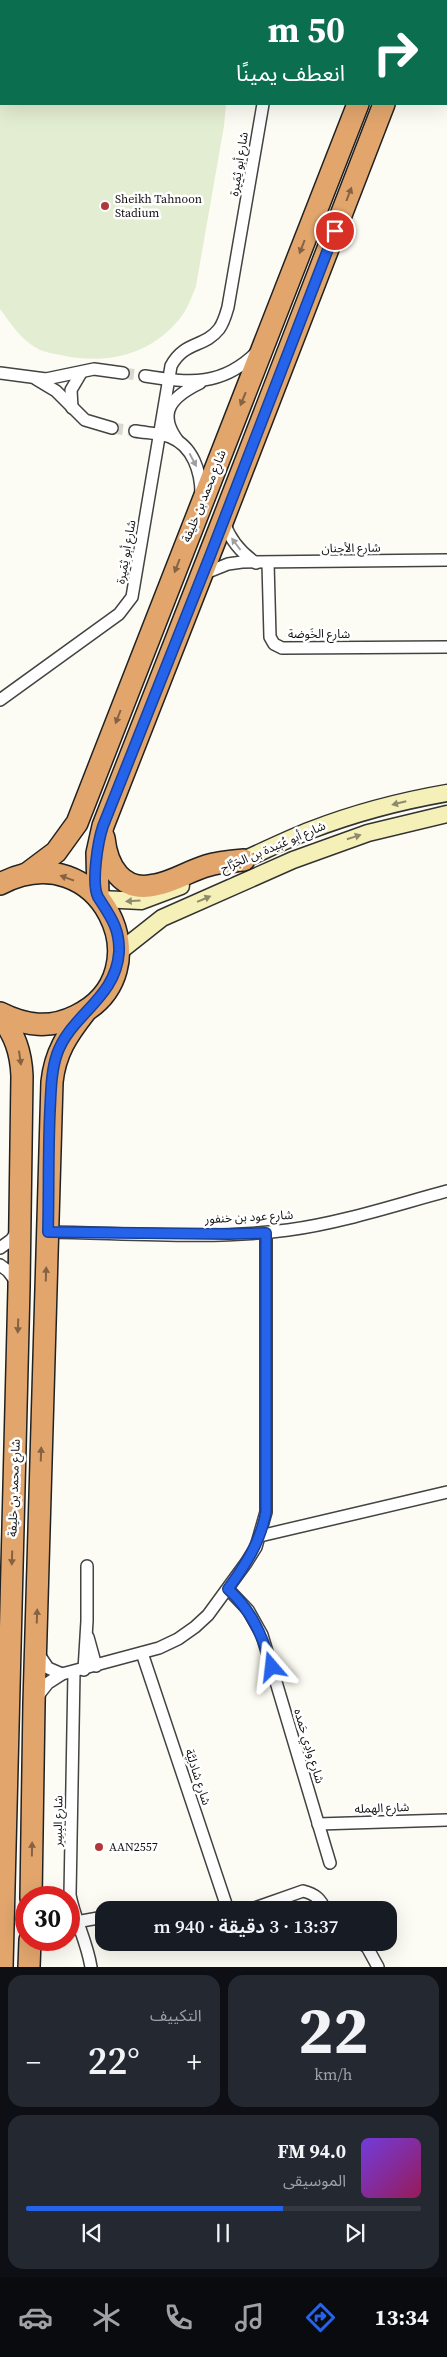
<!DOCTYPE html>
<html lang="ar">
<head>
<meta charset="utf-8">
<style>
	body { margin:0; font-family:"Source Serif 4","Noto Sans Arabic",serif; background:#242831; color:#f1f3f6; direction:rtl; height:100vh; display:flex; flex-direction:column; font-size:19px; white-space:nowrap }
	* { box-sizing:border-box; margin:0 }
	p { font-size:16px; color:#9ea1a6 }
	.icon { flex:none; width:28px; height:28px; fill:none; stroke:currentColor; stroke-width:2; stroke-linecap:round; stroke-linejoin:round }
	.map { position:relative; height:1967px; overflow:hidden; direction:ltr }
	.panel { display:flex; flex-direction:column; gap:8px; padding:8px; background:#0d0f14; flex:1 }
	.panel>* { flex:none }
	.banner { position:absolute; left:0px; top:0px; width:448px; height:105px; box-shadow:0 5px 20px #0002; direction:rtl; background:#0b6e4f; color:#fff; overflow:hidden }
	.speed { position:absolute; left:15px; top:1886px; display:flex; gap:10px; font-size:25px; font-weight:700; text-align:center }
	.speed>* { display:grid; place-content:center; width:65px; height:65px; border-radius:50%; background:#171b24; box-shadow:0 5px 20px #0002; line-height:1 }
	.speed .limit { border:8px solid #d22; background:#fff; color:#111 }
	.pin { position:absolute; display:grid; place-items:center; width:42px; height:42px; color:#fff; margin:-21px; border:2px solid #fff; border-radius:50%; box-shadow:0 1px 5px #0007 }
	.me { position:absolute; width:55px; margin:-28px; rotate:343deg; stroke-linejoin:round; filter:drop-shadow(0 0 4px #0008) }
	.turn { display:flex; align-items:center; gap:18px; height:105px; padding:0 20px; font-size:22px }
	.turn .icon { width:65px; height:65px; stroke-width:2.5 }
	.turn b { display:block; font-size:35px; line-height:42px }
	.big { font-size:38px; font-weight:600; line-height:1.1 }
	.panel .card { flex:1; display:flex; flex-direction:column; justify-content:center; gap:8px; min-width:0; padding:0 18px; border-radius:15px; background:#242831 }
	.panel .dial { align-items:center; gap:0 }
	.dial b { font-size:65px; line-height:1 }
	.song { display:flex; align-items:center; gap:15px }
	.cover { width:60px; height:60px; border-radius:8px; background:linear-gradient(135deg,hsl(260 70% 55%),hsl(330 70% 35%)) }
	.played { height:5px; border-radius:2px; background:linear-gradient(90deg,#2563eb 65%,#363941 65%) }
	.keys { display:flex; justify-content:space-around; direction:ltr }
	.heat { display:flex; justify-content:space-between; align-items:center; font-size:28px; direction:ltr }
	.panel .tiles { flex:1; display:grid; gap:8px; grid-template-columns:1fr 1fr }
	.card:last-child { grid-column:span 2 }
	.trip { position:absolute; left:95px; top:1901px; width:302px; height:50px; border-radius:15px; background:#171b24; box-shadow:0 5px 20px #0002; font-weight:600; line-height:50px; text-align:center; direction:rtl }
	.menu { display:flex; height:80px; justify-content:space-around; align-items:center; background:#090b0e; color:#9ea1a6 }
	.menu .icon { width:35px; height:35px }
	.menu .active { color:#2563eb }
	.menu b { font-size:22px; color:#f1f3f6 }
	.map>svg:first-child { display:block }
</style>
</head>
<body>
<div class="map">
<svg width="447" height="1967" viewBox="0 0 447 1967">
	<rect width="100%" height="100%" fill="#fdfcf4"/>
	<path fill="#e3edd1" d="M0 76 1 104H226L224 126 196 286C191 299 186 313 176 323 147 356 103 365 61 355 56 354 48 353 43 351 23 343 12 325 0 309Z"/>
	<g fill="none" stroke-linecap="round" stroke-linejoin="round">
		<g stroke="#d9d9d2" stroke-width="11" stroke-dasharray="11 5.5" stroke-linecap="butt">
			<polyline points="123,373 145,376"/>
			<polyline points="112,428 135,431"/>
		</g>
		<defs>
			<g id="street">
				<polyline points="261,0 262,1"/>
				<polyline points="337,0 343,1"/>
				<polyline points="302,1 303,0"/>
				<polyline points="312,1 316,0"/>
				<polyline points="0,373 46,379 94,369 123,373"/>
				<path d="M145 376C190 383 222 387 257 352"/>
				<polyline points="36,379 56,391 85,420 112,428"/>
				<polyline points="72,408 71,390 81,373"/>
				<path d="M135 431C146 433 160 433 170 437 193 446 201 472 201 494"/>
				<path d="M178 441C156 412 173 396 200 383"/>
				<path d="M224 522C230 540 240 552 256 563"/>
				<polyline points="268,563 270,637 274,644 282,648 447,647"/>
				<polyline points="203,574 228,564 242,562 447,560"/>
				<path d="M0 700 119 614 132 597 171 366C184 341 204 348 219 329 224 322 226 314 228 307L263 104"/>
				<path d="M48 1232C126 1233 210 1240 288 1230 341 1223 395 1205 447 1191"/>
				<polyline points="0,1248 11,1240 19,1229"/>
				<polyline points="0,1265 8,1271 17,1283"/>
				<polyline points="260,1536 447,1492"/>
				<polyline points="228,1589 248,1610 262,1635 330,1863"/>
				<polyline points="88,1637 96,1666"/>
				<polyline points="38,1653 48,1668 62,1674"/>
				<polyline points="142,1653 228,1910"/>
				<polyline points="84,1670 87,1621 87,1566"/>
				<path d="M74 1672 70 1895C75 1920 87 1942 91 1967"/>
				<polyline points="37,1697 48,1683 62,1674 159,1648 178,1639 195,1627 208,1615 246,1563 256,1547 266,1512 266,1233"/>
				<polyline points="318,1824 447,1820"/>
				<path d="M249 1910 303 1891C315 1894 321 1899 325 1910"/>
				<polyline points="76,1922 104,1917"/>
				<polyline points="358,1942 367,1947 378,1967"/>
			</g>
			<g id="secondary">
				<path d="M234 864C260 853 285 840 311 830 355 813 401 801 447 793"/>
				<polyline points="101,899 141,901 181,886"/>
				<polyline points="119,952 162,918 293,860 368,833 447,814"/>
			</g>
			<g id="highway">
				<polyline points="397,1 397,0"/>
				<polyline points="423,1 423,0"/>
				<path d="M104 838C107 866 122 893 155 885 173 882 189 871 206 866 218 862 231 861 244 860"/>
				<polyline points="28,873 56,852 77,823 358,104"/>
				<path d="M0 884C100 832 166 973 76 1016 50 1029 26 1026 0 1013"/>
				<polyline points="98,896 97,853 103,826 223,520 384,104"/>
				<path d="M0 1015C15 1035 21 1052 22 1076L19 1287 2 1967"/>
				<path d="M31 1898 34 1703 52 1082C55 1053 67 1035 85 1012"/>
				<polyline points="29,1967 30,1940"/>
			</g>
		</defs>
		<use href="#street" stroke="#434343" stroke-width="14"/>
		<use href="#secondary" stroke="#323232" stroke-width="19"/>
		<use href="#highway" stroke="#212121" stroke-width="24"/>
		<use href="#street" stroke="#fff" stroke-width="11"/>
		<use href="#secondary" stroke="#f5f0b7" stroke-width="16"/>
		<use href="#highway" stroke="#e2a66d" stroke-width="21"/>
	</g>
	<defs><path id="oneway-solid" d="M-6-.8H1V-3.2L6.5 0L1 3.2V.8H-6Z" transform="scale(1.25)"/></defs>
	<g fill="#846243">
		<use href="#oneway-solid" transform="translate(349 194) rotate(-69)"/>
		<use href="#oneway-solid" transform="translate(302 247) rotate(111)"/>
		<use href="#oneway-solid" transform="translate(243 399) rotate(112)"/>
		<use href="#oneway-solid" transform="translate(177 566) rotate(111)"/>
		<use href="#oneway-solid" transform="translate(118 717) rotate(111)"/>
		<use href="#oneway-solid" transform="translate(67 878) rotate(-160)"/>
		<use href="#oneway-solid" transform="translate(20 1058) rotate(82)"/>
		<use href="#oneway-solid" transform="translate(46 1274) rotate(-88)"/>
		<use href="#oneway-solid" transform="translate(18 1326) rotate(92)"/>
		<use href="#oneway-solid" transform="translate(41 1454) rotate(-88)"/>
		<use href="#oneway-solid" transform="translate(12 1558) rotate(92)"/>
		<use href="#oneway-solid" transform="translate(37 1616) rotate(-88)"/>
		<use href="#oneway-solid" transform="translate(32 1849) rotate(-89)"/>
	</g>
	<g fill="#9f9f9f">
		<use href="#oneway-solid" transform="translate(193 460) rotate(62)"/>
		<use href="#oneway-solid" transform="translate(236 544) rotate(-127)"/>
	</g>
	<g fill="#8e8b6c">
		<use href="#oneway-solid" transform="translate(399 803) rotate(166)"/>
		<use href="#oneway-solid" transform="translate(354 837) rotate(-18)"/>
		<use href="#oneway-solid" transform="translate(204 899) rotate(-23)"/>
		<use href="#oneway-solid" transform="translate(133 901) rotate(177)"/>
	</g>
	<g fill="none" stroke-linecap="round" stroke-linejoin="round">
		<defs>
			<path id="route" d="M272 1667C262 1635 252 1611 228 1589 246 1564 260 1543 266 1512V1233L229 1234 48 1232C49 1191 48 1151 50 1110 51 1091 51 1072 57 1054 71 1014 116 999 119 952 120 928 110 916 98 897 91 883 98 841 103 826L210 556 335 231"/>
		</defs>
		<use href="#route" stroke="#184099" stroke-width="12"/>
		<use href="#route" stroke="#2563eb" stroke-width="9"/>
	</g>
	<g fill="#af383b" stroke="#fff" stroke-width="2">
		<circle cx="105" cy="206" r="5"/>
		<circle cx="99" cy="1847" r="5"/>
	</g>
	<g text-anchor="middle" stroke-width="5" stroke-linejoin="round" paint-order="stroke">
		<g font-size="12" fill="#101010" stroke="#fff">
			<text transform="translate(239 164) rotate(-81)" y="4">شارع أبو ثِمَيرة</text>
			<text transform="translate(204 496) rotate(-68)" y="4">شارع محمد بن خليفة</text>
			<text transform="translate(351 548) rotate(-1)" y="4">شارع الأجنان</text>
			<text transform="translate(126 552) rotate(-80)" y="4">شارع أبو ثِمَيرة</text>
			<text x="319" y="638">شارع الخَوضة</text>
			<text transform="translate(273 847) rotate(-23)" y="4">شارع أبو عُبَيدة بن الجَرَّاح</text>
			<text transform="translate(249 1217) rotate(-3)" y="4">شارع عود بن خنفور</text>
			<text transform="translate(14 1488) rotate(-88)" y="4">شارع محمد بن خليفة</text>
			<text transform="translate(309 1746) rotate(73)" y="4">شارع وادِي حَمده</text>
			<text transform="translate(198 1777) rotate(72)" y="4">شارع شادلِيَّة</text>
			<text transform="translate(382 1808) rotate(-2)" y="4">شارع الهمله</text>
			<text transform="translate(58 1821) rotate(-89)" y="4">شارع البِسِر</text>
		</g>
		<g font-size="12" fill="#101010" stroke="#fff" text-anchor="start">
			<text x="115" y="203">Sheikh Tahnoon<tspan x="115" dy="14">Stadium</tspan></text>
			<text x="109" y="1851">AAN2557</text>
		</g>
	</g>
</svg>
<div class="speed"><div class="limit">30</div></div>
<div class="pin" style="left:335px;top:231px;background:#d93025"><svg class="icon" aria-label="arrive" viewBox="0 0 24 24"><path d="M6 21V4h12l-3 4 3 4H6"/></svg></div>
<svg class="me" style="left:272px;top:1667px" viewBox="-20 -20 40 40"><path d="M0-17L14 15 0 8-14 15z" fill="#2563eb" stroke="#fff" stroke-width="4"/></svg>
<div class="trip">13:37 · 3 دقيقة · 940 m</div>
<div class="banner">
<div class="turn"><svg class="icon" aria-label="right" viewBox="0 0 24 24"><path d="M7 20v-9h11M14 6l5 5-5 5"/></svg><div><b>50 m</b>انعطف يمينًا</div></div>
</div>
</div>
<section class="panel">
<div class="tiles">
<div class="card dial"><b>22</b><p>km/h</p></div>
<div class="card"><p>التكييف</p>
<div class="heat"><a>−</a><b class="big">22°</b><a>+</a></div>
</div>
<div class="card">
<div class="song"><i class="cover"></i><div><b>94.0 FM</b><p>الموسيقى</p></div></div>
<div class="played"></div>
<div class="keys"><svg class="icon" aria-label="previous" viewBox="0 0 24 24"><path d="M18 5L8 12l10 7zM5 5v14"/></svg><svg class="icon" aria-label="pause" viewBox="0 0 24 24"><path d="M8 5v14M16 5v14"/></svg><svg class="icon" aria-label="next" viewBox="0 0 24 24"><path d="M6 5l10 7-10 7zM19 5v14"/></svg></div>
</div>
</div>
</section>
<nav class="menu">
<b>13:34</b>
<svg class="icon active" aria-label="directions" viewBox="0 0 24 24"><path d="M12 3l9 9-9 9-9-9zM9 14v-3h6M13 9l2 2-2 2"/></svg>
<svg class="icon" aria-label="music" viewBox="0 0 24 24"><path d="M9 18V5l10-2v13"/><circle cx="6" cy="18" r="3"/><circle cx="16" cy="16" r="3"/></svg>
<svg class="icon" aria-label="phone" viewBox="0 0 24 24"><path d="M5 4h4l2 5-3 2q2 4 5 5l2-3 5 2v4C11 20 4 13 5 4z"/></svg>
<svg class="icon" aria-label="climate" viewBox="0 0 24 24"><path d="M12 3v18M4 7l16 10M4 17L20 7"/></svg>
<svg class="icon" aria-label="car" viewBox="0 0 24 24"><path d="M5 17H2v-5l4-1 3-4h7l3 4 3 1v5h-3M9 17h6M6 11h13"/><circle cx="7" cy="17" r="2"/><circle cx="17" cy="17" r="2"/></svg>
</nav>
</body>
</html>
